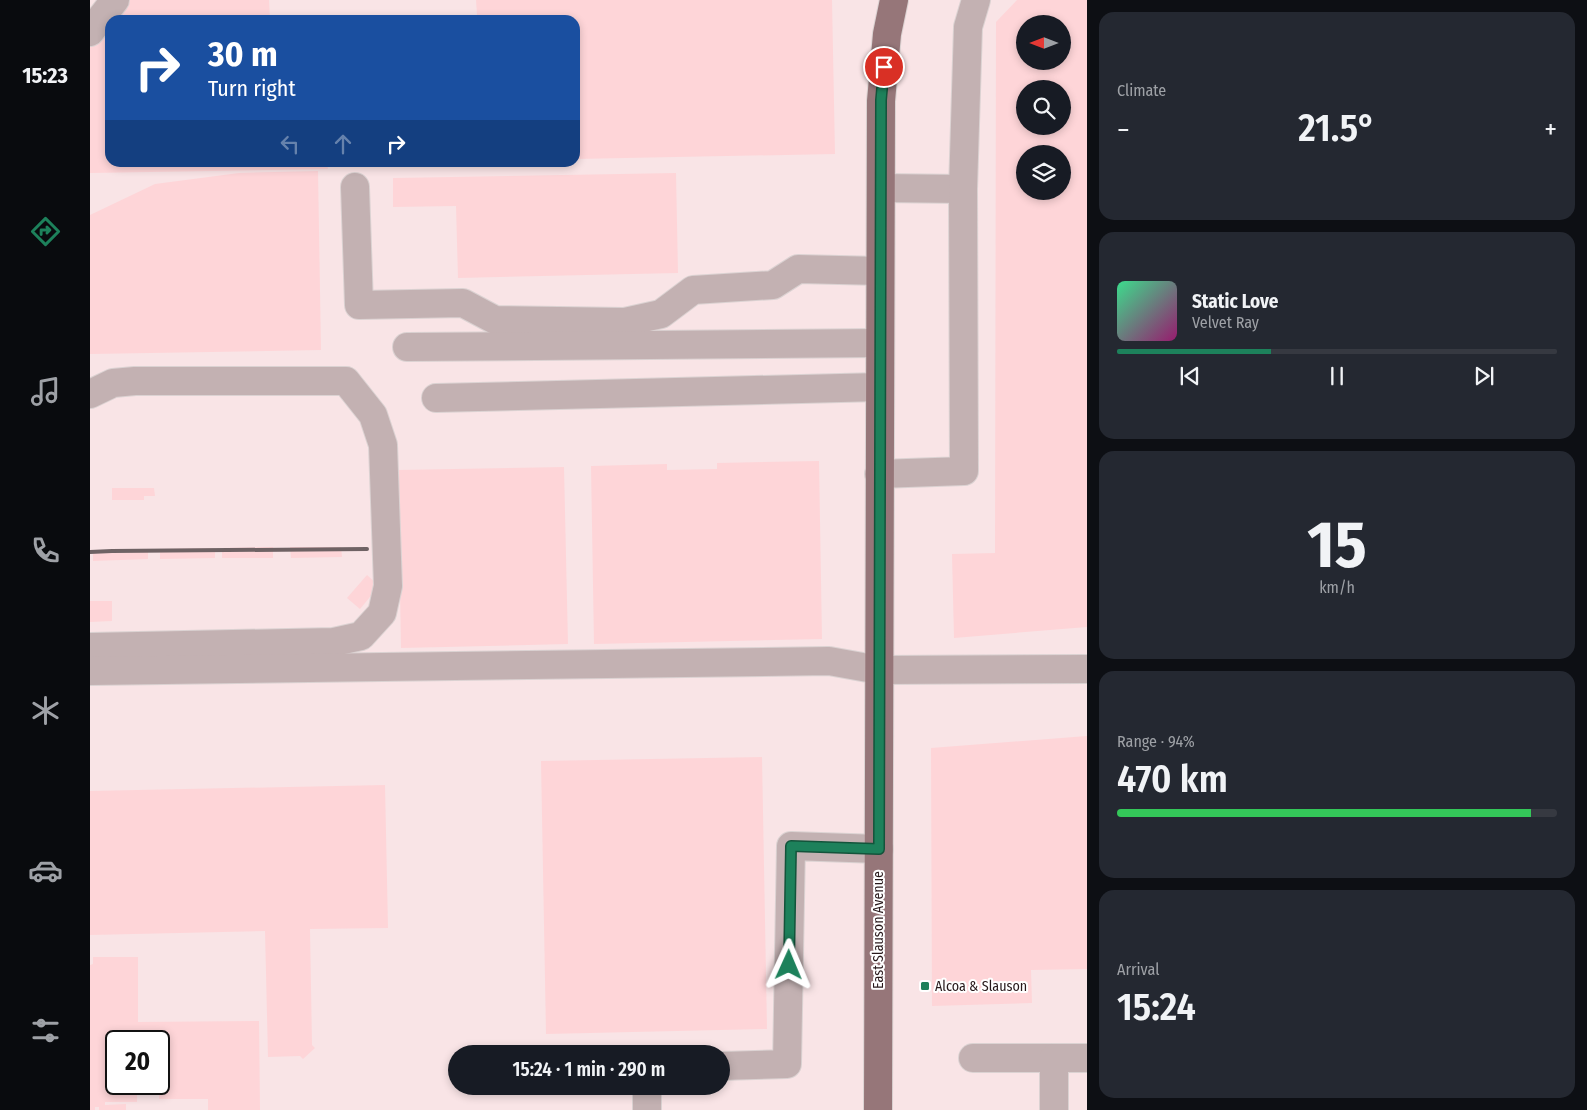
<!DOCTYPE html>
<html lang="en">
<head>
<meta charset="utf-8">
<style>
	body { margin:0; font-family:"Fira Sans Condensed",sans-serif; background:#242831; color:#f1f3f6; height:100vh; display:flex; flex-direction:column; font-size:19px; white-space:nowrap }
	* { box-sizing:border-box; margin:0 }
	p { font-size:16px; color:#9ea1a6 }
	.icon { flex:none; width:28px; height:28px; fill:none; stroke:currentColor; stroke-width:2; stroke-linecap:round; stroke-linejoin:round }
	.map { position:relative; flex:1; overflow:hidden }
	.sheet { display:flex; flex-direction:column; gap:12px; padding:12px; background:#0d0f14; width:500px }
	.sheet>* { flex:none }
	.banner { position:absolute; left:15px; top:15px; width:475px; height:152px; border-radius:15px; box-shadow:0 2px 8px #0003; background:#1a4fa0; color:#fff; overflow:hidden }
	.needle { width:32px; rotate:270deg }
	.fabs { position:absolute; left:926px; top:15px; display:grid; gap:10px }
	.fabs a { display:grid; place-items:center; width:55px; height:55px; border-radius:50%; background:#171b24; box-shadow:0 2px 8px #0003; font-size:25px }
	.speed { position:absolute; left:15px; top:1030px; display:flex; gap:10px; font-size:25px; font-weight:700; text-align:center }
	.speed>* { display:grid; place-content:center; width:65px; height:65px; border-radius:50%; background:#171b24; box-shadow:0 2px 8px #0003; line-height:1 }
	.speed .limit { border:2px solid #111; border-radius:8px; background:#fff; color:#111 }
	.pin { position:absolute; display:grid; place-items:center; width:42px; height:42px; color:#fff; margin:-21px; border:2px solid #fff; border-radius:50%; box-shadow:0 1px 5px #0007 }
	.me { position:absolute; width:55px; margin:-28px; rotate:1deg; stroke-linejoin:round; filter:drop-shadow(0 0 4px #0008) }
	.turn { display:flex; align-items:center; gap:18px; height:105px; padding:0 20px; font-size:22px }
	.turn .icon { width:65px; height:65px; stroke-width:2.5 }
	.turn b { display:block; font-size:35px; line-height:42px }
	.lanes { display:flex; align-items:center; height:48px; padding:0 20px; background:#0003; justify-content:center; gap:25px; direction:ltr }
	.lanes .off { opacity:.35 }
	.big { font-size:38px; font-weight:600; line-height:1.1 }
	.sheet .card { flex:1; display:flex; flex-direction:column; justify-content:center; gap:8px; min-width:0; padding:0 18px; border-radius:15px; background:#242831 }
	.sheet .dial { align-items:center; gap:0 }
	.dial b { font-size:65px; line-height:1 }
	.song { display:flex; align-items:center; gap:15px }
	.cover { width:60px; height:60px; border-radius:8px; background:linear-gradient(135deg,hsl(150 70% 55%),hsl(320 70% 35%)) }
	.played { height:5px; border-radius:2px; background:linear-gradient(90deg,#1d815b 35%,#363941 35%) }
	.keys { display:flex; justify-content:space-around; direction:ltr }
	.heat { display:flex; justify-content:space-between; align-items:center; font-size:28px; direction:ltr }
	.charge { height:8px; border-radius:4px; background:linear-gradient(90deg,#34c759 94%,#363941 0) }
	.trip { position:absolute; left:358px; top:1045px; width:282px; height:50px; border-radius:25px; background:#171b24; box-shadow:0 2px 8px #0003; font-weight:600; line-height:50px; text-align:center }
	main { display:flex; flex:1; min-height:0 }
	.tabs { display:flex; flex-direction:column; width:90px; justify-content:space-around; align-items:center; background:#090b0e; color:#9ea1a6 }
	.tabs .icon { width:35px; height:35px }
	.tabs .active { color:#1d815b }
	.tabs b { font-size:22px; color:#f1f3f6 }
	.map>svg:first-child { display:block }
</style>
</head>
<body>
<main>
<nav class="tabs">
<b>15:23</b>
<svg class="icon active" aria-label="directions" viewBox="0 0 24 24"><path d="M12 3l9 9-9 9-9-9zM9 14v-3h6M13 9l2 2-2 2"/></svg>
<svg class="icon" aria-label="music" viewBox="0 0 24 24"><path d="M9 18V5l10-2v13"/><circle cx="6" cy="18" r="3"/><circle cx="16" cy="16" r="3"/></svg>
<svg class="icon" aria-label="phone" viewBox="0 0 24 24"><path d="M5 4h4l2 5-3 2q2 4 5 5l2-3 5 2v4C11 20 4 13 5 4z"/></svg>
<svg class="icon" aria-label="climate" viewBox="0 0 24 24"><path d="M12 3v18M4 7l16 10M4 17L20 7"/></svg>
<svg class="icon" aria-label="car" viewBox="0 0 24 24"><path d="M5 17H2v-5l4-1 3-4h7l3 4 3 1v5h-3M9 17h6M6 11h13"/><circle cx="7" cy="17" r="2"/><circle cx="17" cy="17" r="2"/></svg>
<svg class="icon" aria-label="filters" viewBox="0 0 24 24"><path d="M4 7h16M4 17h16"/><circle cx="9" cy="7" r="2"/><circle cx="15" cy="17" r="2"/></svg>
</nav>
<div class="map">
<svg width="997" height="1110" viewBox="0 0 997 1110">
	<rect width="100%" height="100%" fill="#fdf5f5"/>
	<path fill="#f9e4e6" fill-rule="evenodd" d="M0 0H997V1110H0ZM20 20H485V162H20ZM935 24H972V61H935ZM935 89H972V126H935ZM935 154H972V191H935ZM26 1041H69V1084H26ZM366 1054H631V1086H366Z"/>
	<g fill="#fed5d8" fill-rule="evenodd">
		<polygon points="35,0 179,0 180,20 20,20 20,162 237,162 238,169 0,173 0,39"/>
		<polygon points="386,0 742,0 745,154 485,159 485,20 303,20 303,17 387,15"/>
		<path d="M927 0H997V627L864 638 862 554 905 553 906 22ZM935 24H972V61H935ZM935 89H972V126H935ZM935 154H972V191H935Z"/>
		<polygon points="228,171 231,350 0,354 0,215 65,184 149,173"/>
		<polygon points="586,173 588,273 368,278 366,206 303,207 303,178"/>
		<polygon points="729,461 732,639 504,644 501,466 577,464 577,470 627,469 627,463"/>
		<polygon points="474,467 478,644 311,648 308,470"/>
		<polygon points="22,488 64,488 65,496 54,496 54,500 22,500"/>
		<polygon points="183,547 183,558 132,558 132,548"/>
		<polygon points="200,547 251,547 252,557 201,558"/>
		<polygon points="125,548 125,558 70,559 70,549"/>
		<polygon points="58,549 58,559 3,561 3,551"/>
		<polygon points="277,575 289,586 270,609 257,598"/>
		<polygon points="0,601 22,601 22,621 0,622"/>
		<polygon points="997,736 997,969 941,970 942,1003 842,1006 841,748"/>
		<polygon points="672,757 677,1029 456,1034 451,761"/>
		<polygon points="295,785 298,928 220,929 222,1045 225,1048 213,1059 210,1056 178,1057 175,931 0,935 0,791"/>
		<polygon points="3,957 48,957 48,1022 169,1021 170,1110 118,1110 118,1099 69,1099 69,1041 26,1041 26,1084 47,1084 47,1102 15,1102 15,1105 36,1104 36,1110 9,1110 9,1107 5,1107 5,1110 0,1110 0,965 3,964"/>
	</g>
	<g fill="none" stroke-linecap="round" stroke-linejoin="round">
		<defs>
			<g id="minor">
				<polyline points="0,32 25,0"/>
				<polyline points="265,187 269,305 373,303 405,320 535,322 571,314 603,290 683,285 708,269 790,271"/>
				<polyline points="791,188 873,189"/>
				<polyline points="317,347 790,343"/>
				<polyline points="0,394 23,383 45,381 256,381 283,415 293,445 298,586 292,613 271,636 244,642 0,647"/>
				<polyline points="346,398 790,387"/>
				<polyline points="789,474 874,471 873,189 878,27 886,0"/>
				<polyline points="0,671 739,661 789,670 997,669"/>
				<polyline points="883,1058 964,1058"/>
				<polyline points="631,1066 697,1064 701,846 789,849"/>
				<polyline points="557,1086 557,1110"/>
				<polyline points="964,1110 964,1058 997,1058"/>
			</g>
			<polyline id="major" points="788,1110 791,101 797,34 804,0"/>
		</defs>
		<use href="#minor" stroke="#dbd2d2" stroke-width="30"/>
		<use href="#major" stroke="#dbd2d2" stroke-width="30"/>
		<use href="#minor" stroke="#c3b1b2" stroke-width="28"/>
		<use href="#major" stroke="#967679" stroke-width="28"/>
		<polyline stroke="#6f6264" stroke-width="4" points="0,552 22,551 277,549"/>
	</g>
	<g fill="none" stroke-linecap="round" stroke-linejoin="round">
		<defs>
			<polyline id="route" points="699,965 701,846 789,849 791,100 794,67"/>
		</defs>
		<use href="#route" stroke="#13543b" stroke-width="12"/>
		<use href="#route" stroke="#1d815b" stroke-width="9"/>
	</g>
	<rect fill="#1d815b" stroke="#fff" stroke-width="2" x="830" y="981" width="10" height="10" rx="2.5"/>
	<g text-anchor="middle" stroke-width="4" stroke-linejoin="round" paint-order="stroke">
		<g font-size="14" fill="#27181a" stroke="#fff">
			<text transform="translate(788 930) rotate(-90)" y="5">East Slauson Avenue</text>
		</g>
		<g font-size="14" fill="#27181a" stroke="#fff" text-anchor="start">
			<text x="845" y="991">Alcoa &amp; Slauson</text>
		</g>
	</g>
</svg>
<div class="fabs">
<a><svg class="needle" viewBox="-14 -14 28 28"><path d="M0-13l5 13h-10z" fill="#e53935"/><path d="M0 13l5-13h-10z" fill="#9ea1a6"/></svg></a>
<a><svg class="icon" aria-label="search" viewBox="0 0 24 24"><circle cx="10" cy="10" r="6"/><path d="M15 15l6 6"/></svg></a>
<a><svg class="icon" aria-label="layers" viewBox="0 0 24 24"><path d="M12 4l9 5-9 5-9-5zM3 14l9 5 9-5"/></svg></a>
</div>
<div class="speed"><div class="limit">20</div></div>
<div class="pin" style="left:794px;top:67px;background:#d93025"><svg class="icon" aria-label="arrive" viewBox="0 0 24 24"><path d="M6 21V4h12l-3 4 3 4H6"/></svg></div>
<svg class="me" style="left:699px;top:965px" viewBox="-20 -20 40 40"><path d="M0-17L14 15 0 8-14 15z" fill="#1d815b" stroke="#fff" stroke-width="4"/></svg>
<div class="trip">15:24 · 1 min · 290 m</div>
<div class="banner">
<div class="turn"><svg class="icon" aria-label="right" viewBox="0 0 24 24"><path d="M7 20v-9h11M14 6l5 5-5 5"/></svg><div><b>30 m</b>Turn right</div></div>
<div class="lanes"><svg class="icon off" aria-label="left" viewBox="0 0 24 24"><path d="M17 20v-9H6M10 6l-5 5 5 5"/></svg><svg class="icon off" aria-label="ahead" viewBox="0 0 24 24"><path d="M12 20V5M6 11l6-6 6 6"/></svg><svg class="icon" aria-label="right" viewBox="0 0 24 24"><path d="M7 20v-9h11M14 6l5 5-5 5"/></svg></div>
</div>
</div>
<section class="sheet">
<div class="card"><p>Climate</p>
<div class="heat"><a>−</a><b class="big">21.5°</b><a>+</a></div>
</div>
<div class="card">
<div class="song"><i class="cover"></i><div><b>Static Love</b><p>Velvet Ray</p></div></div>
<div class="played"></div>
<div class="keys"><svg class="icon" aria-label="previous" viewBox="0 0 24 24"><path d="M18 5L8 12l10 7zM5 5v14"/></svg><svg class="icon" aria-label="pause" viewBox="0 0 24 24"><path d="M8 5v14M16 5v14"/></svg><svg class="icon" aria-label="next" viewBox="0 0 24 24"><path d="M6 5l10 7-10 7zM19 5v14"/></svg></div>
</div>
<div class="card dial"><b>15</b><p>km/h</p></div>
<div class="card"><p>Range · 94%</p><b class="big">470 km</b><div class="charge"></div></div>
<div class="card"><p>Arrival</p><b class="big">15:24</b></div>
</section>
</main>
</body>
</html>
